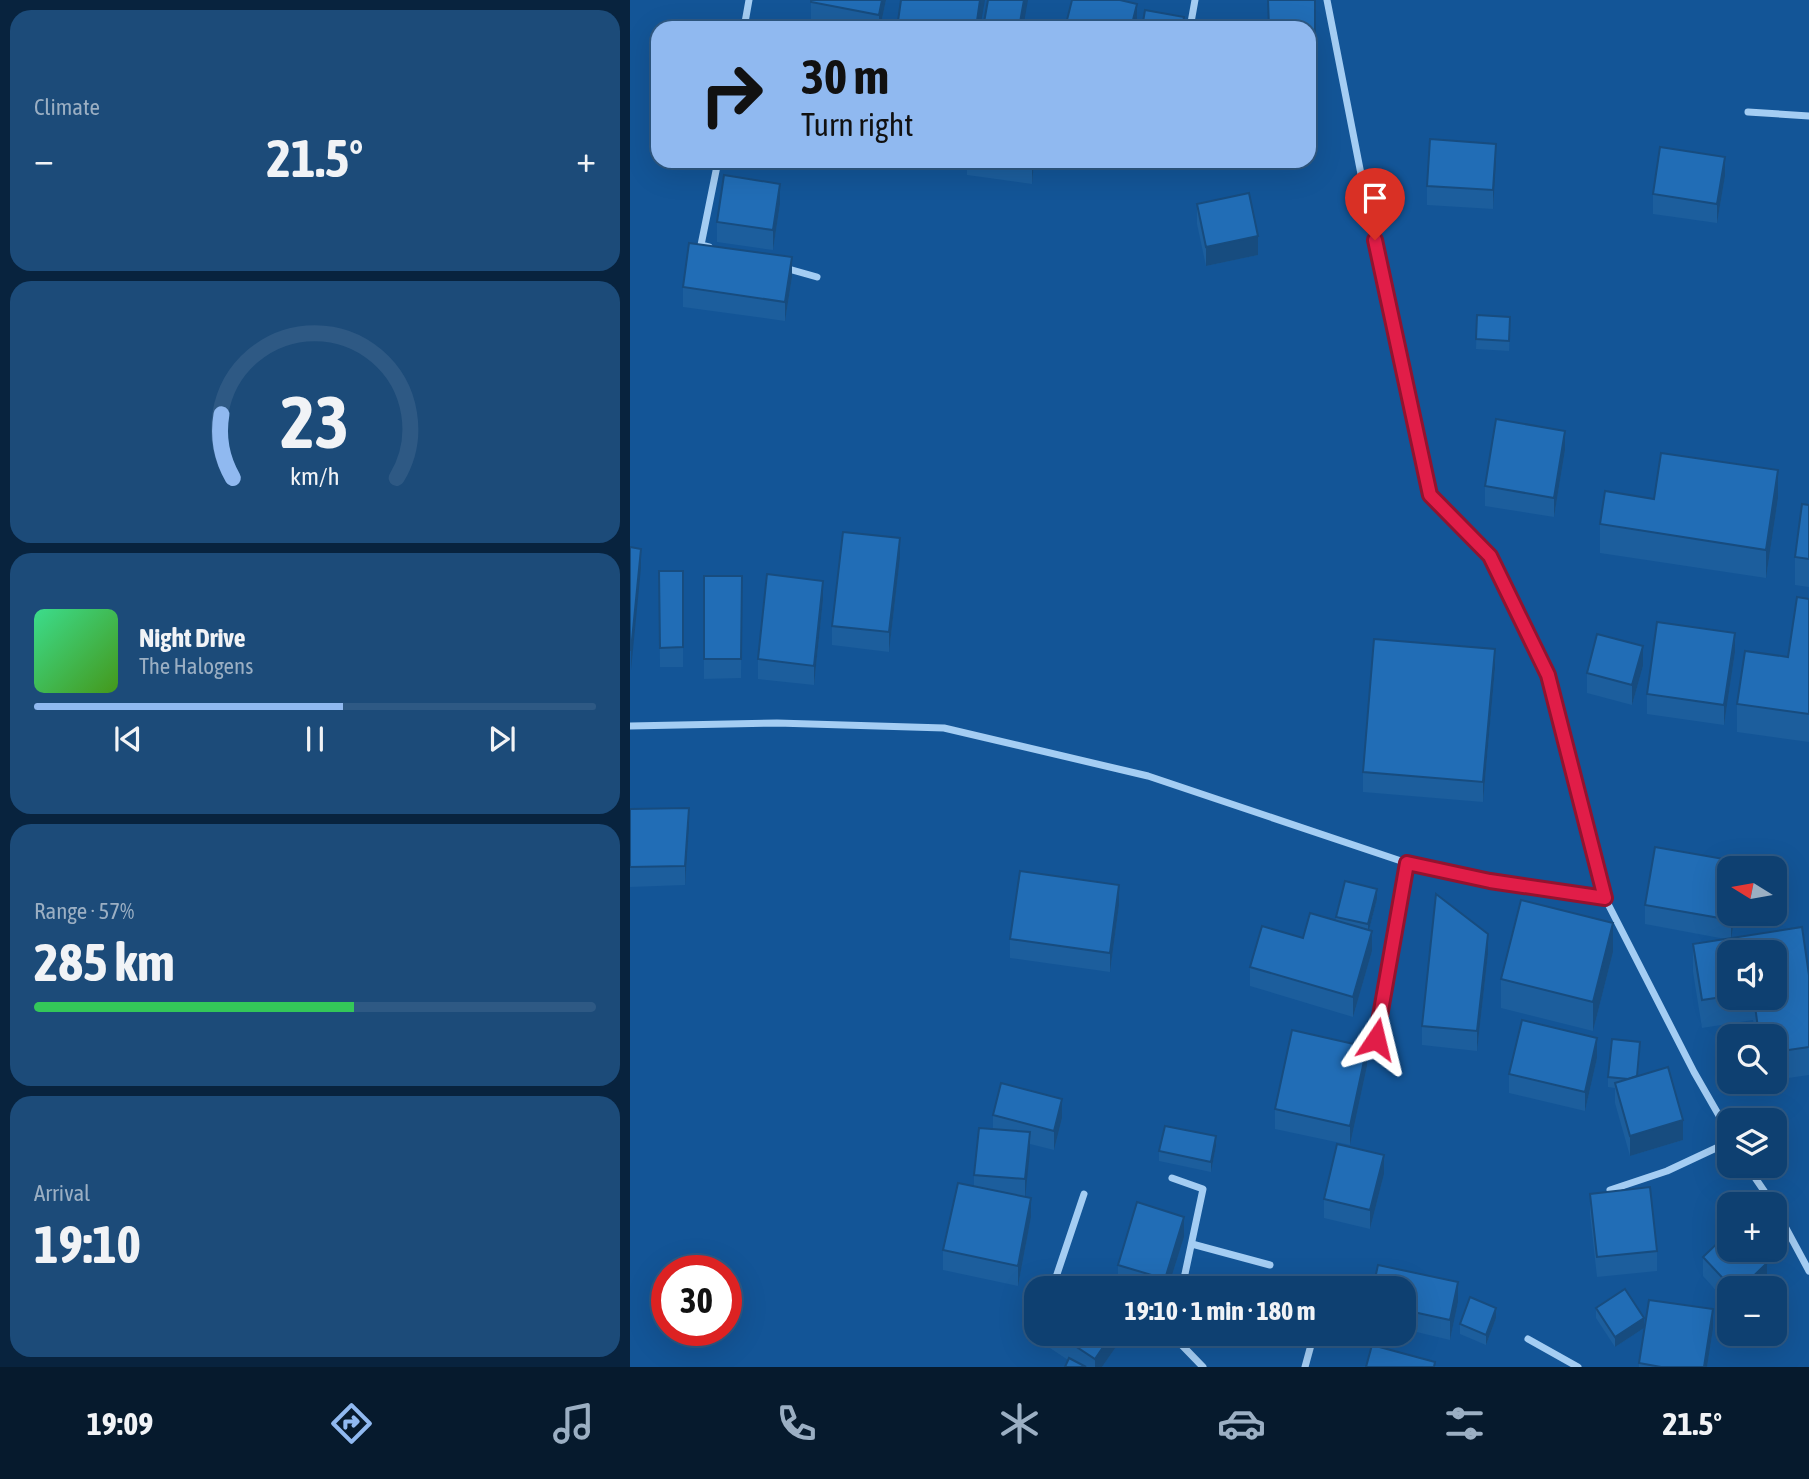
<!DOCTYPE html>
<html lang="en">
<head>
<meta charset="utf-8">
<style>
	body { margin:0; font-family:"Asap Condensed",sans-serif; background:#1c4b79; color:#f1f3f6; height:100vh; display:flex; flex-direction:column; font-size:26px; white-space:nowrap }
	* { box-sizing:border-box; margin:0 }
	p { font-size:23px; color:#9bafc3 }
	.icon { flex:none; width:38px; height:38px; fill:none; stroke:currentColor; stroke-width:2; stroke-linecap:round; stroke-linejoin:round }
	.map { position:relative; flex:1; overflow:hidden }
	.panel { display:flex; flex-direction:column; gap:10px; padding:10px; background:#08233e; width:630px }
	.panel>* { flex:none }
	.banner { position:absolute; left:21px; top:21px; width:665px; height:147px; border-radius:21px; box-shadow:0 7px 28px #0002,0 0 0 2px #2e5984; background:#90b9f0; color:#111; overflow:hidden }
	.needle { width:46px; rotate:281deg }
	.buttons { position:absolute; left:1087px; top:856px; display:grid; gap:14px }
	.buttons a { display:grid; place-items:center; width:70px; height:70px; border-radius:14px; background:#0e4071; box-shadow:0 7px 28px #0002,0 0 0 2px #2e5984; font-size:35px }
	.speed { position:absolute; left:21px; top:1255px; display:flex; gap:14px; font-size:35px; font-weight:700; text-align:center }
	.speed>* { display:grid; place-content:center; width:91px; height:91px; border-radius:50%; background:#0e4071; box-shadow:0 7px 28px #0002,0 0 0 2px #2e5984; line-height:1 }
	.speed .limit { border:10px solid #d22; background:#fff; color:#111 }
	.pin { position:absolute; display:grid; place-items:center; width:60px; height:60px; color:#fff; margin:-72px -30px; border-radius:50% 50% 50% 0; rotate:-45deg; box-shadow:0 0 7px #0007 }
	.pin .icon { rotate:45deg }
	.me { position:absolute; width:77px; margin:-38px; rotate:10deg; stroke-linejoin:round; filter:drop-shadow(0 0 5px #0008) }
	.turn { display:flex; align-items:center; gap:24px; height:147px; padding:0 35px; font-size:32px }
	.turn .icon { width:91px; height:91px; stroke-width:2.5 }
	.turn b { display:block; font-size:49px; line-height:60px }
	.big { font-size:52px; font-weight:700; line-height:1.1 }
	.panel .tile { flex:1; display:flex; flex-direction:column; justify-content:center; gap:10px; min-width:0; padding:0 24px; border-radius:21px; background:#1c4b79 }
	.panel .dial { align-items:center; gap:0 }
	.dial svg { height:182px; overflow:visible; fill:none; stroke:#2e5984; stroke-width:7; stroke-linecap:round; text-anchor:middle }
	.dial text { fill:#f1f3f6; stroke:none }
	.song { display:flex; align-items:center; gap:21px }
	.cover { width:84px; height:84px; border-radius:10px; background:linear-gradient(135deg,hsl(150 70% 55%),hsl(100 70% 35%)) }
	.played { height:7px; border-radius:4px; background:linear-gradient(90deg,#90b9f0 55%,#2e5984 55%) }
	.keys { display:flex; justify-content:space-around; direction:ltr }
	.heat { display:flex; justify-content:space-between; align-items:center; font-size:38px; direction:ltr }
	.charge { height:10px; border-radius:5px; background:linear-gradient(90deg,#34c759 57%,#2e5984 0) }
	.trip { position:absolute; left:394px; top:1276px; width:392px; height:70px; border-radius:21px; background:#0e4071; box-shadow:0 7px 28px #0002,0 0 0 2px #2e5984; font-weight:700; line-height:70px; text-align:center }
	.dock { display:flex; height:112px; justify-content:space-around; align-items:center; background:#061a2d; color:#9bafc3 }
	.dock .icon { width:49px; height:49px }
	.dock .active { color:#90b9f0 }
	.dock b { font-size:32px; color:#f1f3f6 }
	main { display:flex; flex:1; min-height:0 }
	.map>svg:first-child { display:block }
</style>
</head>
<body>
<main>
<section class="panel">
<div class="tile"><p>Climate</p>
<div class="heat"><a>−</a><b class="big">21.5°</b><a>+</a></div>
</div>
<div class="tile dial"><svg viewBox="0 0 100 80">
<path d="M14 69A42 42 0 1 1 86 69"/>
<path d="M14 69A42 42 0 0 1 9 41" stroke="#90b9f0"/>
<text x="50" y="56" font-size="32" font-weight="700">23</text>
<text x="50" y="72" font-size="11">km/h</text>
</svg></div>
<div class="tile">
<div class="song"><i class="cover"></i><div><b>Night Drive</b><p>The Halogens</p></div></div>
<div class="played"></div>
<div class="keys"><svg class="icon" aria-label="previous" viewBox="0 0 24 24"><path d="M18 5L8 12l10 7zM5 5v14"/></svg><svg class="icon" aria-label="pause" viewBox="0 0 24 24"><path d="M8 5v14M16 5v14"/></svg><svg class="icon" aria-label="next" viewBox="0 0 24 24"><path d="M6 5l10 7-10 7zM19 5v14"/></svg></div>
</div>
<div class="tile"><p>Range · 57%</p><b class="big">285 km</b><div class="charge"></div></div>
<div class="tile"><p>Arrival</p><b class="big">19:10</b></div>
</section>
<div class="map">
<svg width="1179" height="1367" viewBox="0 0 1179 1367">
	<rect width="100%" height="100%" fill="#135597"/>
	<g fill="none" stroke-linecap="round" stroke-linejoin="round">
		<g stroke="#a4cdf3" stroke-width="7">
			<polyline points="697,0 739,215 800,495 860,556 918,675 975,898 1064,1072 1099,1133"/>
			<polyline points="114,28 119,0"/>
			<polyline points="560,28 565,0"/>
			<polyline points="1118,112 1179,116"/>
			<polyline points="79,247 71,245 88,161"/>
			<polyline points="155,268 187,277"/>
			<polyline points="0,726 147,723 314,728 518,776 777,863 860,881 975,898"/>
			<polyline points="746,1039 777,863"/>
			<polyline points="1117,1166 1143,1204"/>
			<polyline points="542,1178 573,1189 552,1288"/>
			<polyline points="980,1190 1037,1171 1099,1142"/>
			<polyline points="1144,1206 1179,1271"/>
			<polyline points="562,1244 640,1265"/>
			<polyline points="427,1288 423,1286 454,1194"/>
			<polyline points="695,1288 697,1279"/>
			<polyline points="541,1334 573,1367"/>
			<polyline points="898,1339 948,1367"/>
			<polyline points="675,1367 684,1334"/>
		</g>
	</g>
	<g fill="#1c5e9d" fill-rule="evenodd">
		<polygon points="181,0 256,0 250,28 214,28 181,22"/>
		<polygon points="685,0 685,77 679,77 679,28"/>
		<polygon points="337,161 404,161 402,184 337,175"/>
		<polygon points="866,163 863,209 797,205 797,186"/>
		<polygon points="1095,176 1087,223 1023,214 1023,194"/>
		<polygon points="150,204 143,250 87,242 87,222"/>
		<polygon points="567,204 628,255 576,266 567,224"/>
		<polygon points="162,277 155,321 53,307 53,287"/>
		<polygon points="847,315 880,327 879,351 846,349"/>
		<polygon points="935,450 924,517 855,506 855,486"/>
		<polygon points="1148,498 1136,578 970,553 970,524 1024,499"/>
		<polygon points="1179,505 1179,587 1165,585 1165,557"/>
		<polygon points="270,558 259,652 202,645 202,626"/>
		<polygon points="29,571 53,571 53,667 30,667"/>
		<polygon points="74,576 112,576 111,678 74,679"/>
		<polygon points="1179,599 1179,742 1107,732 1107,704 1158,657"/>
		<polygon points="193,600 184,685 128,679 128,659"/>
		<polygon points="1105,652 1094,725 1017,714 1017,694"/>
		<polygon points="1013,666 1002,705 957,693 957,673"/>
		<polygon points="865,668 853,802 733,792 733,772"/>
		<polygon points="0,809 59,827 55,885 0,887"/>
		<path d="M1111 868 1099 914H1105L1101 938 1179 975V1075L1144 1080V1036H1125L1123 1020 1072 1028 1063 972V944L1095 939 1015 924V905ZM1099 952 1144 998H1099Z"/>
		<polygon points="747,899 739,930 742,951 723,1017 620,986 620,967 706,920 706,917"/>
		<polygon points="489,905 480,972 380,958 380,939"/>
		<polygon points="983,952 963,1031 871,1008 871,979"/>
		<polygon points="858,954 847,1051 792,1045 792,1026"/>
		<polygon points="1010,1052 1008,1076 1053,1140 1000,1156 985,1103 985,1088 978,1087 978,1077"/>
		<polygon points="967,1058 955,1111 879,1093 879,1074"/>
		<polygon points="737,1066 720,1145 645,1129 645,1109"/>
		<polygon points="363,1115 432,1118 424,1150 400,1144 395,1197 401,1217 388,1286 313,1270 313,1250 344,1186 344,1175 363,1129"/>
		<polygon points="586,1146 581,1172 529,1161 529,1151"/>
		<polygon points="754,1174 740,1229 694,1218 694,1199"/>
		<polygon points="960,1194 1027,1251 1027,1271 967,1277 960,1214"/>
		<polygon points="554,1237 538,1288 500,1288 488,1284 488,1265"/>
		<polygon points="1073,1257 1137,1283 1131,1288 1099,1288 1099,1305 1073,1276"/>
		<polygon points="774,1288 828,1302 820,1340 774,1329"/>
		<polygon points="966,1308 1014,1328 985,1347 966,1318"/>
		<polygon points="866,1318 856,1345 830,1334 830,1324"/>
		<polygon points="1083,1329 1077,1367 1009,1367 1009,1363"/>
		<polygon points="411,1334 492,1334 492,1338 472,1367 435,1367 438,1360 411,1342"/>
	</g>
	<g fill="#174c7f">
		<polygon points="252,0 256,0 250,28 249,28 249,15"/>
		<polygon points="350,0 355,0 350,28 346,28"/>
		<polygon points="394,0 398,0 393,28 389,28"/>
		<polygon points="507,4 507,24 505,28 501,28"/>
		<polygon points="866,144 866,163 863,209 863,190"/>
		<polygon points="1095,157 1095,176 1087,223 1087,204"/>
		<polygon points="402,161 404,161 402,184"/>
		<polygon points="150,184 150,204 143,250 143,230"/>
		<polygon points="628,236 628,255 576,266 576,247"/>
		<polygon points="162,257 162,277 155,321 155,302"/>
		<polygon points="935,431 935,450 924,517 924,498"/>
		<polygon points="1148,470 1148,498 1136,578 1136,550"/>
		<polygon points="270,538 270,558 259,652 259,632"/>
		<polygon points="11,549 11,568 1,670 1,650"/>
		<polygon points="193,581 193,600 184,685 184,666"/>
		<polygon points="1105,633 1105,652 1094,725 1094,705"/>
		<polygon points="1013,646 1013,666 1002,705 1002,685"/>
		<polygon points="865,649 865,668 853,802 853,782"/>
		<polygon points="59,808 59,827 55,885 55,866"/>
		<polygon points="489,885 489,905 480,972 480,953"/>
		<polygon points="747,889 747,899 738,934 738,924"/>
		<polygon points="1102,914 1105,914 1101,940 1101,920"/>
		<polygon points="983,923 983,952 963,1031 963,1002"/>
		<polygon points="742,931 742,951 723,1017 723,997"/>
		<polygon points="858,934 858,954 847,1051 847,1031"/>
		<polygon points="967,1038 967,1058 955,1111 955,1092"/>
		<polygon points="737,1047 737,1066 720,1145 720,1126"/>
		<polygon points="432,1099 432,1118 424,1150 424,1131"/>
		<polygon points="1053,1120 1053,1140 1000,1156 1000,1136"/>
		<polygon points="400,1132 400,1152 395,1199 395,1179"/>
		<polygon points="586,1136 586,1146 581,1172 581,1162"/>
		<polygon points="754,1155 754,1174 740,1229 740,1210"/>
		<polygon points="401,1198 401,1217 388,1286 388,1266"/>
		<polygon points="554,1217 554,1237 538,1288 535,1288 535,1279"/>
		<polygon points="1137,1263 1137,1283 1131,1288 1111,1288"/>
		<polygon points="828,1282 828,1302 820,1340 820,1320"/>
		<polygon points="866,1308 866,1318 856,1345 856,1335"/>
		<polygon points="1083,1309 1083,1329 1077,1367 1074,1367"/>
		<polygon points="1014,1318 1014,1328 985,1347 985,1337"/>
		<polygon points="482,1334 492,1334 492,1338 472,1367 465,1367 465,1359"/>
	</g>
	<g fill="#216db6" stroke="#174c7f" stroke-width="2">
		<polygon points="181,0 252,0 249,15 181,2"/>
		<polygon points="271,0 350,0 346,28 267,28"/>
		<polygon points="358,0 394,0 389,28 353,28"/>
		<polygon points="442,0 490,0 507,4 501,28 435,28"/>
		<polygon points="638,0 685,0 685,57 679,57 679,28 639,28"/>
		<polygon points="515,10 554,17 552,28 512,28"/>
		<polygon points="800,139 866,144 863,190 797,186"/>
		<polygon points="1030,147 1095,157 1087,204 1023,194"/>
		<polygon points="379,161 402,161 402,164"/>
		<polygon points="94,175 150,184 143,230 87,222"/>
		<polygon points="619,193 628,236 576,247 567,204"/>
		<polygon points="59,243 162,257 155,302 53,287"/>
		<polygon points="847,315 880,317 879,341 846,339"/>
		<polygon points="866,419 935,431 924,498 855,486"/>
		<polygon points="1031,453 1148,470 1136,550 970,524 975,491 1024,499"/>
		<polygon points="1172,504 1179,505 1179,559 1165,557"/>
		<polygon points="213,532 270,538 259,632 202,626"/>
		<polygon points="0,547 11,549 1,650 0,650"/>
		<polygon points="29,571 53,571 53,647 30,648"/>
		<polygon points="137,574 193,581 184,666 128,659"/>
		<polygon points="74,576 112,576 111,659 74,659"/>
		<polygon points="1167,597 1179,599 1179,714 1107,704 1115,651 1158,657"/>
		<polygon points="1027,622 1105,633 1094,705 1017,694"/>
		<polygon points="967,634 1013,646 1002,685 957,673"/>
		<polygon points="744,639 865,649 853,782 733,772"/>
		<polygon points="59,808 55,866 0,867 0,809"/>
		<polygon points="1025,847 1111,862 1110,868 1099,868 1099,914 1102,914 1101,920 1015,905"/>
		<polygon points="390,871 489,885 480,953 380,939"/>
		<polygon points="715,881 747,889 738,924 706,917"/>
		<polygon points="806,894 858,934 847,1031 792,1026"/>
		<polygon points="891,900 983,923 963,1002 871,979"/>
		<polygon points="680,913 742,931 723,997 620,967 632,926 673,938"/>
		<polygon points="1172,927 1179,975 1179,1047 1144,1052 1144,1036 1129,1036 1124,998 1144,998 1144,952 1099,952 1099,996 1072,1000 1063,944"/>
		<polygon points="892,1020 967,1038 955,1092 879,1074"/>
		<polygon points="662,1030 737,1047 720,1126 645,1109"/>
		<polygon points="982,1039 1010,1042 1007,1076 998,1079 978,1077"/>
		<polygon points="1038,1067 1053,1120 1000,1136 985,1083"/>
		<polygon points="371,1083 432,1099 424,1131 363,1115"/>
		<polygon points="535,1126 586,1136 581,1162 529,1151"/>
		<polygon points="349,1128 400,1132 395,1179 344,1175"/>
		<polygon points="707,1144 754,1155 740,1210 694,1199"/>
		<polygon points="328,1183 401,1198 388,1266 313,1250"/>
		<polygon points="1020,1187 1027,1251 967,1257 960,1194"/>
		<polygon points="507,1202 554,1217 535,1279 488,1265"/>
		<polygon points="1099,1232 1099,1250 1124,1250 1137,1263 1111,1288 1102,1288 1073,1257"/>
		<polygon points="748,1265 828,1282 820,1320 774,1310 774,1288 743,1288"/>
		<polygon points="437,1282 446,1288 434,1288"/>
		<polygon points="995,1289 1014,1318 985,1337 966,1308"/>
		<polygon points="840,1297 866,1308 856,1335 830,1324"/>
		<polygon points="1019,1300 1083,1309 1074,1367 1031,1367 1009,1363"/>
		<polygon points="427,1334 482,1334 465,1359"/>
		<polygon points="742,1345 805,1362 804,1367 736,1367"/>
		<polygon points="439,1358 456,1367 435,1367"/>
	</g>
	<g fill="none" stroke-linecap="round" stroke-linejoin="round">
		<defs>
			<polyline id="route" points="745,240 800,495 860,556 918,675 975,898 860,881 777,863 746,1039"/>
		</defs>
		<use href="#route" stroke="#92132f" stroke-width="18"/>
		<use href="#route" stroke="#e11d48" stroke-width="12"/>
	</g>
</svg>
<div class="buttons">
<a><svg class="needle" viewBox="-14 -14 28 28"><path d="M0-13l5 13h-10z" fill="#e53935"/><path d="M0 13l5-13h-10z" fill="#9bafc3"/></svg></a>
<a><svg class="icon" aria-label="sound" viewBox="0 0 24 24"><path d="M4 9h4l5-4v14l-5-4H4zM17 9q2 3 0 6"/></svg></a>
<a><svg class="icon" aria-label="search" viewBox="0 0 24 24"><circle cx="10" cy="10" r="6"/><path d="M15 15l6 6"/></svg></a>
<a><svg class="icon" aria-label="layers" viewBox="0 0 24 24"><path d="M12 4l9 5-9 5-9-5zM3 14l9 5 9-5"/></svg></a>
<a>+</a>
<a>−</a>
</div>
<div class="speed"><div class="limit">30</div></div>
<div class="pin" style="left:745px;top:240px;background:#d93025"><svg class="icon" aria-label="arrive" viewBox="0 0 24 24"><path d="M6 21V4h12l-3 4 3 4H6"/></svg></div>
<svg class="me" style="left:746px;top:1039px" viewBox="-20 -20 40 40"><path d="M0-17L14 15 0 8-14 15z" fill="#e11d48" stroke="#fff" stroke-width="4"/></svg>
<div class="trip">19:10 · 1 min · 180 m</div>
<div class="banner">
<div class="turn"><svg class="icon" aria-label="right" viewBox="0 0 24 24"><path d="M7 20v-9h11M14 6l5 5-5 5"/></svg><div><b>30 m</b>Turn right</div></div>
</div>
</div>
</main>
<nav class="dock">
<b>19:09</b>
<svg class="icon active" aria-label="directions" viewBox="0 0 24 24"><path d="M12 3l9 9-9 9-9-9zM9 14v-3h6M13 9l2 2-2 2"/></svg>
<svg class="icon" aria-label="music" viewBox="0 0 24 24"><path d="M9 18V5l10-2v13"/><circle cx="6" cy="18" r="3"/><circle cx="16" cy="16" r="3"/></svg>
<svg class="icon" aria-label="phone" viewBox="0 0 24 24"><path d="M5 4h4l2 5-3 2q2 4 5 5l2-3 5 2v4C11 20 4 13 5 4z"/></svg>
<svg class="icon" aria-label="climate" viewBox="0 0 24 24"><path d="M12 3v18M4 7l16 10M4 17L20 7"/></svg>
<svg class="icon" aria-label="car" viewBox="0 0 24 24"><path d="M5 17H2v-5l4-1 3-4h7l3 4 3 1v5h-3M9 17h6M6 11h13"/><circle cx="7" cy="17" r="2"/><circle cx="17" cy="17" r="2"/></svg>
<svg class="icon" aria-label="filters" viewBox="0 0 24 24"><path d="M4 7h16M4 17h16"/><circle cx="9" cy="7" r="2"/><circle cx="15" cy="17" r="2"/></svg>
<b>21.5°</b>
</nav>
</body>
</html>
